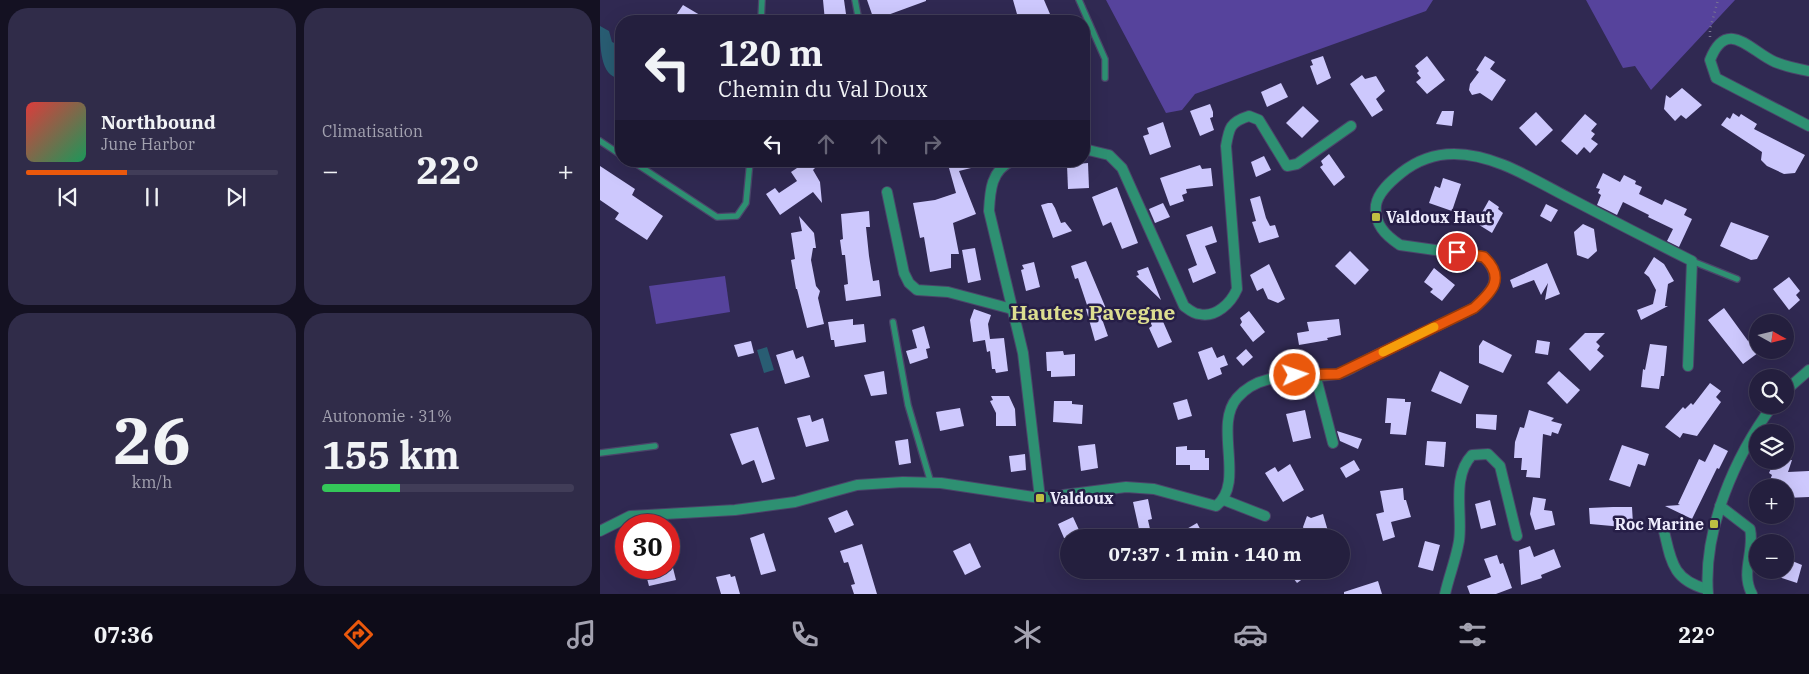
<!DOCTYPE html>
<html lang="fr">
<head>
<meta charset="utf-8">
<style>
	body { margin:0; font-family:"IBM Plex Serif",serif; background:#302c49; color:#f1f3f6; height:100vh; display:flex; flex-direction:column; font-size:19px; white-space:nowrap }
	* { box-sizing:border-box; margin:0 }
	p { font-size:16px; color:#a3a2b0 }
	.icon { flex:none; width:28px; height:28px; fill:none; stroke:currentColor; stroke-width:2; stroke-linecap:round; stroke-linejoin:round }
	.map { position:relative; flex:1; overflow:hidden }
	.side { display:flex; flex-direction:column; gap:8px; padding:8px; background:#141122; width:600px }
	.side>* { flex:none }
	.guide { position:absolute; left:15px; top:15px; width:475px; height:152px; border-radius:20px; box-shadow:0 5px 20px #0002,0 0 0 1px #413d58; background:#241f3e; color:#f1f3f6; overflow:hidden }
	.needle { width:32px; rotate:98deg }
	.tools { position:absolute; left:1149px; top:314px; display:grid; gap:10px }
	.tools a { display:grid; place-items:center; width:45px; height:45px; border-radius:50%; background:#241f3e; box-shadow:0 5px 20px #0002,0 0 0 1px #413d58; font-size:25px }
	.speed { position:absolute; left:15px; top:514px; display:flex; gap:10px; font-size:25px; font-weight:700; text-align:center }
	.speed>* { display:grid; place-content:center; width:65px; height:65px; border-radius:50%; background:#241f3e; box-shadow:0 5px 20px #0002,0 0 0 1px #413d58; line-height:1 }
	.speed .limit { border:8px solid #d22; background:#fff; color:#111 }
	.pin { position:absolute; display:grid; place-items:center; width:42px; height:42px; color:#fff; margin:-21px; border:2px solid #fff; border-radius:50%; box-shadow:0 1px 5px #0007 }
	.me { position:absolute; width:55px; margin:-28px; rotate:87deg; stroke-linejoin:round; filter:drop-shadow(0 0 4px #0008) }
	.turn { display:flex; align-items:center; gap:18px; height:105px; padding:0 20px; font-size:22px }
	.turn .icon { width:65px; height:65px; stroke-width:2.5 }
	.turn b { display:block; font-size:35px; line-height:42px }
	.lanes { display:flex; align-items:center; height:48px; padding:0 20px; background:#0003; justify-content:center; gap:25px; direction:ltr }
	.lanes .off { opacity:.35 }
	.big { font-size:38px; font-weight:700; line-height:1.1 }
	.side .widget { flex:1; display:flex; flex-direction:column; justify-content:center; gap:8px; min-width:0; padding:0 18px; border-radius:20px; background:#302c49 }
	.side .dial { align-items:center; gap:0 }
	.dial b { font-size:65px; line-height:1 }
	.song { display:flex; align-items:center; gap:15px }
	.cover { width:60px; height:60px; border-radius:8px; background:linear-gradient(135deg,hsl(0 70% 55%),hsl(150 70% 35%)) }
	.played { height:5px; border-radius:2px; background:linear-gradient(90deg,#ea580c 40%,#413d58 40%) }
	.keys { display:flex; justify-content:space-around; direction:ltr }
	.heat { display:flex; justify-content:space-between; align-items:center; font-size:28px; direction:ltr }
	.charge { height:8px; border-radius:4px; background:linear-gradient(90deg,#34c759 31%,#413d58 0) }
	.side .tiles { flex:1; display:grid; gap:8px; grid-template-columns:repeat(2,1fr) }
	.trip { position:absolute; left:460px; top:529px; width:290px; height:50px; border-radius:25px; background:#241f3e; box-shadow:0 5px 20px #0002,0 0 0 1px #413d58; font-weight:700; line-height:50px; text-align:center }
	.menu { display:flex; height:80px; justify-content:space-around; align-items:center; background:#0e0c19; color:#a3a2b0 }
	.menu .icon { width:35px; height:35px }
	.menu .current { color:#ea580c }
	.menu b { font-size:22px; color:#f1f3f6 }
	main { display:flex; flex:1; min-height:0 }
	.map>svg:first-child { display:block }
</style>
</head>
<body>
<main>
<section class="side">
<div class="tiles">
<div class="widget">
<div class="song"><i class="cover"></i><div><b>Northbound</b><p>June Harbor</p></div></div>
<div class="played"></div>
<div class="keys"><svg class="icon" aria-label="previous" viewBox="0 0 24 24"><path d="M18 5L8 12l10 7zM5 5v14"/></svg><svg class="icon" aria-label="pause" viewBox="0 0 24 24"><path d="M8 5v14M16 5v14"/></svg><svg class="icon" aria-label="next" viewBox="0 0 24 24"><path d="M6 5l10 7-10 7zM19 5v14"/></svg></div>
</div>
<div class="widget"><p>Climatisation</p>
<div class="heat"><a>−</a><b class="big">22°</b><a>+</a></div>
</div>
<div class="widget dial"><b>26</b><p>km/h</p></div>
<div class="widget"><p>Autonomie · 31%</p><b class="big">155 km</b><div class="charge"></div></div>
</div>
</section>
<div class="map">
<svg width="1209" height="594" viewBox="0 0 1209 594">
	<rect width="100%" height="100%" fill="#302952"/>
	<g fill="#56439c">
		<polygon points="506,0 833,0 826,11 595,94 582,110 566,113"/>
		<polygon points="986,0 1135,0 1051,90 1035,66 1023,68"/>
		<polygon points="125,276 130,312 56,324 49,286"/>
	</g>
	<g fill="#295d73">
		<path d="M0 26 9 31 12 42 21 46V78C0 79 0 45 0 26Z"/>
		<polygon points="167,347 174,370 164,373 157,350"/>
	</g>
	<g fill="#cdc8fd">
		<polygon points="223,0 244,0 247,21 225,21"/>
		<polygon points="267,0 326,0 326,1 274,20"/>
		<polygon points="413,0 444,0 453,21 419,21"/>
		<polygon points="83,5 110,21 72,21"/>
		<polygon points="723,56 731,78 717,85 710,66 713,65 711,60"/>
		<polygon points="827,56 845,80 827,94 816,82 821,78 817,73 819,71 815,66"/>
		<polygon points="885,56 895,62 890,69 906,80 892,101 880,93 872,95 869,90 870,84 879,72 876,70"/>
		<polygon points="762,75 765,79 776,76 785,91 776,99 783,110 772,117 750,84"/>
		<polygon points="681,83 688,97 667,107 661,92"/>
		<polygon points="1082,88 1102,105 1086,119 1081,115 1075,121 1064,109 1066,95 1070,98"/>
		<polygon points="610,104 613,112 613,117 610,118 614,130 600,136 590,111"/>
		<polygon points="703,106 719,121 702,138 686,123"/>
		<polygon points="842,111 854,111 852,126 836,124"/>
		<polygon points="936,112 953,130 936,146 919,128"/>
		<polygon points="1133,113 1139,117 1141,114 1157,124 1154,129 1205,155 1195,173 1184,174 1167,166 1161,160 1162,152 1121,125 1127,117 1130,119"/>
		<polygon points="985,114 997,124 991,131 995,134 991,139 998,144 990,153 984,147 977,155 961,141"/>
		<polygon points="563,122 571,147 550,155 543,136 549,134 547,128"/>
		<polygon points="729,154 745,177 734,186 720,167 723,165 721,161"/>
		<polygon points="664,156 671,170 656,177 651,162"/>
		<polygon points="193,161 210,161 215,168 213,170 220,182 222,203 213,192 180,215 166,194 175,188 179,193 197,181 191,172 197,168"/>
		<polygon points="347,161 382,161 383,165 359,171 376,214 353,223 359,254 351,254 351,268 330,272 324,237 320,238 313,203 335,200 356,193"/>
		<polygon points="488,163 489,188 468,189 467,165"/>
		<polygon points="600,165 602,169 611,168 613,186 586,189 587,193 582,195 584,201 570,206 560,178"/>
		<polygon points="0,166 35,189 32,195 63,216 47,240 15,219 19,213 0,200"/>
		<polygon points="1003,173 1020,182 1024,175 1036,181 1035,184 1042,187 1039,194 1062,205 1065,199 1087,209 1084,215 1092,219 1079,247 1067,241 1073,229 1048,217 1049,215 1023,202 1017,215 997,205 1001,195 998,193 1000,189 996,188"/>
		<polygon points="843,178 861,184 852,211 829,203 835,186 840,188"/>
		<polygon points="517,187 538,243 522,249 511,222 503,226 492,197"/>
		<polygon points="660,196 666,218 670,226 675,225 679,237 659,243 652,222 656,221 650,199"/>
		<polygon points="889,200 899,207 898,209 903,213 892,233 876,223"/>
		<polygon points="448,203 452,203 455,208 461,223 465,222 472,231 453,238 441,205"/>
		<polygon points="563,203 570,217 555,223 549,209"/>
		<polygon points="946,204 958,210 951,222 940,216"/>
		<polygon points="269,211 270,227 266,227 269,256 273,281 279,280 281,296 246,301 244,285 248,284 245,255 242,255 240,240 243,239 241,214"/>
		<polygon points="199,216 214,233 216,248 213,248 211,260 216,286 220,291 218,298 224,324 207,328 197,289 196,289 191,260 195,259 191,233 202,231"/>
		<polygon points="1131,222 1169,236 1157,259 1151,260 1120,246"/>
		<polygon points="983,224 994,229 997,251 988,259 977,255 974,232"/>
		<polygon points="612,226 617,242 605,246 616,273 593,283 588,269 597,265 586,235"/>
		<polygon points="375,248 381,280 368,283 362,250"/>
		<polygon points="750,251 769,270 755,285 735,266"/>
		<polygon points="1054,257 1064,264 1074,281 1068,284 1065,306 1068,306 1041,320 1037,310 1053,304 1056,290 1049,277 1044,273"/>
		<polygon points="486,261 507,311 501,316 508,336 495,341 486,309 488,308 478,278 475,279 471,266"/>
		<polygon points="434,262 440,287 426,291 421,270 424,269 422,265"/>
		<polygon points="947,263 960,294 945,300 948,283 941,295 934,280 913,288 910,280"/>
		<polygon points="669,264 685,299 678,303 668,299 663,288 657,291 650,275"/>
		<polygon points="548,267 561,300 536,276 539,275 537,271"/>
		<polygon points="834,268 855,285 842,301 830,292 833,289 824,282"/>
		<polygon points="1189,277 1200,291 1196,295 1200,300 1189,310 1173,289"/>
		<polygon points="1124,308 1148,341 1152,337 1158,344 1158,350 1162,350 1143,364 1108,320"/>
		<polygon points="374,309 391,315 388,324 390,339 404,338 408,371 396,373 395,369 392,369 390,351 387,352 385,340 373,342 370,320"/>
		<polygon points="649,311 665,332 653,342 640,325 642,322 640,318"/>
		<polygon points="561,317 572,342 558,348 549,328 552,326 550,321"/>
		<polygon points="253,319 253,325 264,324 266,342 235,347 234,340 231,340 228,322"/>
		<polygon points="739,319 741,335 727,338 728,340 699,345 697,333 709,331 707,322"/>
		<polygon points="324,326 330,348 326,349 328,358 310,364 306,351 317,348 312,330"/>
		<polygon points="985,333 1005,333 996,342 1000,346 997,350 1004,356 990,371 969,349"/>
		<polygon points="883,340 912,355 903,373 879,363 879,346"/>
		<polygon points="937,340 950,342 948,355 935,353"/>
		<polygon points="151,341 154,353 138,357 134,345"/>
		<polygon points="1050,344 1067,346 1064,376 1061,376 1059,389 1041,387 1043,369 1045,370"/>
		<polygon points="612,347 617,358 624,355 628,365 620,368 622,374 608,380 598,352"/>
		<polygon points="646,349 653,357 643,366 636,358"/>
		<polygon points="193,350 196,359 203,356 210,377 185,384 176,355"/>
		<polygon points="463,351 464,355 475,354 475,376 451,377 451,371 447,371 446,352"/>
		<polygon points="284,371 287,394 271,396 264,375"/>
		<polygon points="840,371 869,386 861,404 831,391"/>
		<polygon points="959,371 980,390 967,404 947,383"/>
		<polygon points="1110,383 1121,391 1116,397 1121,402 1097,436 1083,433 1080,438 1065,427 1083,407 1085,409 1091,403 1093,405"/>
		<polygon points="391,396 409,396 415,409 416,426 396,426 396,413 390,401 393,400"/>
		<polygon points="787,398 805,399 805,402 811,402 806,435 790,434 791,423 785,423"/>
		<polygon points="587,399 592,416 578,420 573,403"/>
		<polygon points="454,401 472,401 472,404 483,405 482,424 453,422"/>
		<polygon points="360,408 364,426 340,431 336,412"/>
		<polygon points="705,410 711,438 693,442 686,414"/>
		<polygon points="929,410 954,418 951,421 962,424 958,434 952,432 951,436 943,434 940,478 926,477 927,470 921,470 922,458 914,458 915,442 920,427 924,428"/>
		<polygon points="876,414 897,415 896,430 876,428"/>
		<polygon points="210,415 212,422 223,418 229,441 206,447 197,418"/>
		<polygon points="158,427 175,479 162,483 154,460 142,465 130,434"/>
		<polygon points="737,431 762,439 758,449 740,441"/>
		<polygon points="308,439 311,463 299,465 295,441"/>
		<polygon points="827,441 846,442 844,467 825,465"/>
		<polygon points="495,444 498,468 481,471 478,446"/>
		<polygon points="1114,444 1128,451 1119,469 1117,468 1092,519 1065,506 1080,505 1078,504 1099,459 1105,462"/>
		<polygon points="1022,445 1049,454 1045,466 1038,464 1030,487 1009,480"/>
		<polygon points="587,446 587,450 605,450 605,458 609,458 609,470 590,470 590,465 576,465 576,447"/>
		<polygon points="425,454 426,470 411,472 409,456"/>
		<polygon points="754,460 760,470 746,478 740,468"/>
		<polygon points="1175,460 1192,460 1188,472 1209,471 1209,497 1185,498 1185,488 1167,488 1172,475 1169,473"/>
		<polygon points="690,464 704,490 683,502 665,473 675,467 678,472"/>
		<polygon points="803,488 804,500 806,500 811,517 791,522 795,537 783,541 776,514 784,512 780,491"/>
		<polygon points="933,497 946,499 944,510 952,511 955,525 935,530 930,514"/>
		<polygon points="548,499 552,519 548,520 552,538 541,538 533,502"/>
		<polygon points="890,500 896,525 881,529 875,504"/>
		<polygon points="1013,507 1032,507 1033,524 1024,524 1023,527 990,524 989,508"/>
		<polygon points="247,510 254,525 235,533 228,518"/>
		<polygon points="723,514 730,538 707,538 703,527 707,516 711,518"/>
		<polygon points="473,517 479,530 483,538 464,538 458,524"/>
		<polygon points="597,523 605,538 571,538"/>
		<polygon points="164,533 176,571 161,575 150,538"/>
		<polygon points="825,541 840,545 833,571 818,567"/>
		<polygon points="370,543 381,567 365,575 353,551"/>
		<polygon points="262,544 277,594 254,594 251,585 255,584 248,562 244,563 240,551"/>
		<polygon points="930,546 934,557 954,549 961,567 941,575 942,578 921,585 919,550"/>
		<polygon points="897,555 900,564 903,563 912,588 896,594 870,594 867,586 891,577 884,559"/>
		<polygon points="1185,558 1202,565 1197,583 1164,572 1164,570 1185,570"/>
		<polygon points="72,564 76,580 49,586 45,571 69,568"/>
		<polygon points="687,570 715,570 697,583"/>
		<polygon points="130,574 131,577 135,576 140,594 121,594 116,577"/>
		<polygon points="778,581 782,594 744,594 744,592"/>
	</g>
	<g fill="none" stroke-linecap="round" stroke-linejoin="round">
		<defs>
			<g id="lane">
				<polyline points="255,0 259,21"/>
				<polyline points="479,0 505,59 505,78"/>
				<polyline points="161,21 162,0"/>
				<polyline points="0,141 21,155"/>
				<polyline points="32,161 117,217 137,216 146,203 150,161"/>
				<polyline points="1092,261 1137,279"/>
				<polyline points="293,322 308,405 331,483"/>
				<polyline points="0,453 55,446"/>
			</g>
			<g id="street">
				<path d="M1209 71C1198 69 1185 66 1175 62 1151 52 1127 16 1110 60L1116 78 1209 126"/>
				<path d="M484 149 509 155 522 168 584 306C588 309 594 314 599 314 616 318 631 303 637 289L626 146C629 128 630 122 649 116L659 120 687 166 697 164 751 126"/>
				<path d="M412 161C391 170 390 191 389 211L423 353 440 498"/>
				<polyline points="287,192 304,273 309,283 317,290 348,292 412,309"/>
				<polyline points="715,374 733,443"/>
				<polyline points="1185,391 1209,370"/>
				<polyline points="624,500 665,516"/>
				<path d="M1120 506 1150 529C1155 551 1140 572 1152 594"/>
				<path d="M1063 527C1071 559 1071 580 1107 589"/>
				<path d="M0 531 30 516 135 510 195 502 257 485 303 482 341 483 440 498 526 487 554 489 616 506C646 483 613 426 637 398 663 368 702 380 737 374 748 372 761 362 771 358 805 341 840 325 874 308 892 292 905 278 884 257L800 245C785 235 774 224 776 205 778 192 791 181 801 173 816 161 834 154 854 154 896 154 937 182 973 200 1013 221 1052 241 1092 261L1088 366"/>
				<path d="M845 594C849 576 856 559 859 541 863 514 851 477 872 455L888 454 900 466 917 536"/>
				<path d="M1108 594C1103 529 1135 456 1173 405"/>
			</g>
		</defs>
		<use href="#lane" stroke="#4b446a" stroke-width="8"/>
		<use href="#street" stroke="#4b446a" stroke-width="12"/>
		<polyline stroke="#787393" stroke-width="2.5" stroke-dasharray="1 4" stroke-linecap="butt" points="1110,37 1110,29 1118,0"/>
		<use href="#lane" stroke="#2e9072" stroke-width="5.5"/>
		<use href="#street" stroke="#2e9072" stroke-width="10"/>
	</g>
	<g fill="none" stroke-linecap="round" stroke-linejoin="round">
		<defs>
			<path id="route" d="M695 375 738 374 874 308C892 292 906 278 884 257L857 252"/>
		</defs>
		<use href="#route" stroke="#983908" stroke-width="12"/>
		<use href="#route" stroke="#ea580c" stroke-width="9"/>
		<polyline stroke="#f59e0b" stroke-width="9" points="783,352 834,327"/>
	</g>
	<g fill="#bebe42" stroke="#261e47" stroke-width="2">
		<rect x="771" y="212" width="10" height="10" rx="2.5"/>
		<rect x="435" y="493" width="10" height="10" rx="2.5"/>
		<rect x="1109" y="519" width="10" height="10" rx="2.5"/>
	</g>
	<g text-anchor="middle" stroke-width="5" stroke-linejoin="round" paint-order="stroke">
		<g font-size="16" font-weight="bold" fill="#eeecfd" stroke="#261e47" text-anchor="start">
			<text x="786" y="223">Valdoux Haut</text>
			<text x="450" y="504">Valdoux</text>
			<text x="1104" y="530" text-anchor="end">Roc Marine</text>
		</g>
		<g font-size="21" font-weight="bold" fill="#ddde90" stroke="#261e47">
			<text x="493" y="320">Hautes Pavegne</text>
		</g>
	</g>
</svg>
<div class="tools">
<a><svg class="needle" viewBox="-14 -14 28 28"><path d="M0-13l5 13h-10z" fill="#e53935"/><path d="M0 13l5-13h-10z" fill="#a3a2b0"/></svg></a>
<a><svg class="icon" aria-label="search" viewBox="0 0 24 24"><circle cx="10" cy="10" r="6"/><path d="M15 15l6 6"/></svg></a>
<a><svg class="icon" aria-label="layers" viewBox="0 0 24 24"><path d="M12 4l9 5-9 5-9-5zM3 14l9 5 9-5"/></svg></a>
<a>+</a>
<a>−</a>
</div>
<div class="speed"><div class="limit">30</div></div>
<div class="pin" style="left:857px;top:252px;background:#d93025"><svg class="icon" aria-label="arrive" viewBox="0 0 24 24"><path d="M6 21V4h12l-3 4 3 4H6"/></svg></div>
<svg class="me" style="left:695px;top:375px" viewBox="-20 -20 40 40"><circle r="17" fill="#ea580c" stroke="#fff" stroke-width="3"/><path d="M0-11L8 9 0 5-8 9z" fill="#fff"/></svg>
<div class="trip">07:37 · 1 min · 140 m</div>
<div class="guide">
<div class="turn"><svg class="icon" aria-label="left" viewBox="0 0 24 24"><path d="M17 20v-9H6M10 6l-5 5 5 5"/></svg><div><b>120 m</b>Chemin du Val Doux</div></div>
<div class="lanes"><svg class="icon" aria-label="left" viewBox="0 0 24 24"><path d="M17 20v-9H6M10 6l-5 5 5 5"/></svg><svg class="icon off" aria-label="ahead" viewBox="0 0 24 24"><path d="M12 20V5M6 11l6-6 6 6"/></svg><svg class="icon off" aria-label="ahead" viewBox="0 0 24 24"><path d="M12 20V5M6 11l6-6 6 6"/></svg><svg class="icon off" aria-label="right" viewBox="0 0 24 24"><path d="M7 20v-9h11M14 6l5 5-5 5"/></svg></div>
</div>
</div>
</main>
<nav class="menu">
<b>07:36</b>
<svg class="icon current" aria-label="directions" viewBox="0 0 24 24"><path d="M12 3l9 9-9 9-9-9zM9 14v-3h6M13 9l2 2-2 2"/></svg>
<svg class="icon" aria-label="music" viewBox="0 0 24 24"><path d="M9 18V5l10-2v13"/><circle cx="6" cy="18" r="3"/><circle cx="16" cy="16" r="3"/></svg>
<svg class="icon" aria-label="phone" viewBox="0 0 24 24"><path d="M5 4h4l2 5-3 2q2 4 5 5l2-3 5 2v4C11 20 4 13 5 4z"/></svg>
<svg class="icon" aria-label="climate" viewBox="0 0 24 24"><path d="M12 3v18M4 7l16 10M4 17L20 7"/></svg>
<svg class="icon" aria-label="car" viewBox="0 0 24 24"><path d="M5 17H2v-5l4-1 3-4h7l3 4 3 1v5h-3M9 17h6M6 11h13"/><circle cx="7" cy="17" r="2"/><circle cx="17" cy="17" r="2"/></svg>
<svg class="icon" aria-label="filters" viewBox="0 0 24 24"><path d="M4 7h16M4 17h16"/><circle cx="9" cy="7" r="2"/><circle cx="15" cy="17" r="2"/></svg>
<b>22°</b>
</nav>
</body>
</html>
